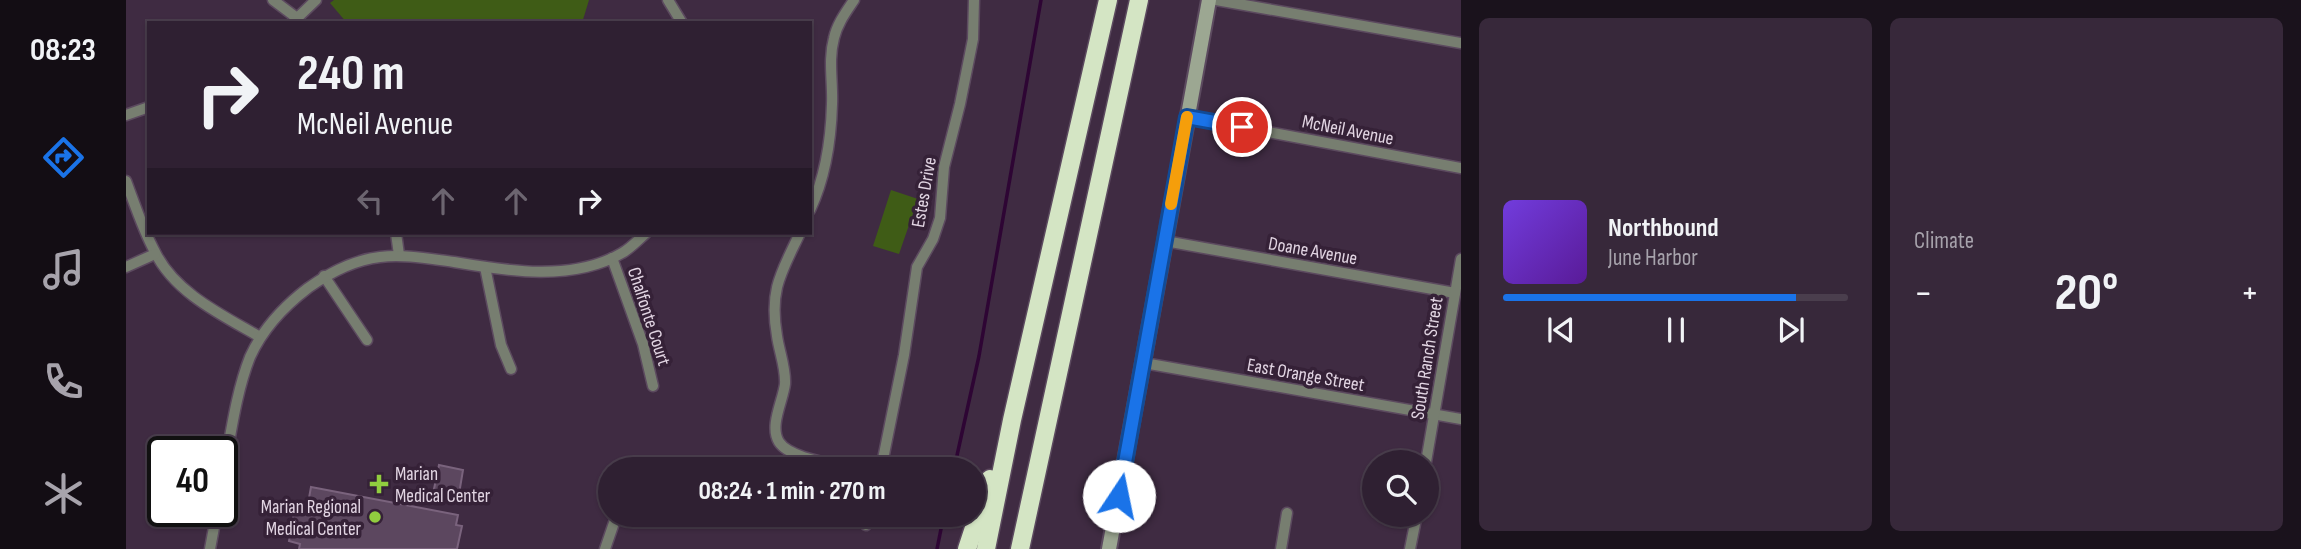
<!DOCTYPE html>
<html lang="en">
<head>
<meta charset="utf-8">
<style>
	body { margin:0; font-family:"Sofia Sans Condensed",sans-serif; background:#37283a; color:#f1f3f6; height:100vh; display:flex; flex-direction:column; font-size:26px; white-space:nowrap }
	* { box-sizing:border-box; margin:0 }
	p { font-size:23px; color:#a7a3ac }
	.icon { flex:none; width:38px; height:38px; fill:none; stroke:currentColor; stroke-width:2; stroke-linecap:round; stroke-linejoin:round }
	.map { position:relative; flex:1; overflow:hidden }
	.drawer { display:flex; flex-direction:column; gap:18px; padding:18px; background:#1a121c; width:840px }
	.drawer>* { flex:none }
	.guide { position:absolute; left:21px; top:21px; width:665px; height:214px; border-radius:0px; box-shadow:0 2px 5px #0004,0 0 0 2px #4a3e4d; background:#2f2032; color:#f1f3f6; overflow:hidden }
	.controls { position:absolute; left:1236px; top:450px; display:grid; gap:14px }
	.controls a { display:grid; place-items:center; width:77px; height:77px; border-radius:50%; background:#2f2032; box-shadow:0 2px 5px #0004,0 0 0 2px #4a3e4d; font-size:35px }
	.speed { position:absolute; left:21px; top:436px; display:flex; gap:14px; font-size:35px; font-weight:700; text-align:center }
	.speed>* { display:grid; place-content:center; width:91px; height:91px; border-radius:50%; background:#2f2032; box-shadow:0 2px 5px #0004,0 0 0 2px #4a3e4d; line-height:1 }
	.speed .limit { border:4px solid #111; border-radius:10px; background:#fff; color:#111 }
	.pin { position:absolute; display:grid; place-items:center; width:60px; height:60px; color:#fff; margin:-30px; border:4px solid #fff; border-radius:50%; box-shadow:0 2px 7px #0007 }
	.me { position:absolute; width:77px; margin:-38px; rotate:11deg; stroke-linejoin:round; filter:drop-shadow(0 0 5px #0008) }
	.turn { display:flex; align-items:center; gap:24px; height:147px; padding:0 35px; font-size:32px }
	.turn .icon { width:91px; height:91px; stroke-width:2.5 }
	.turn b { display:block; font-size:49px; line-height:60px }
	.lanes { display:flex; align-items:center; height:66px; padding:0 35px; background:#0003; justify-content:center; gap:35px; direction:ltr }
	.lanes .off { opacity:.35 }
	.big { font-size:52px; font-weight:700; line-height:1.1 }
	.drawer .tile { flex:1; display:flex; flex-direction:column; justify-content:center; gap:10px; min-width:0; padding:0 24px; border-radius:10px; background:#37283a }
	.song { display:flex; align-items:center; gap:21px }
	.cover { width:84px; height:84px; border-radius:10px; background:linear-gradient(135deg,hsl(260 70% 55%),hsl(270 70% 35%)) }
	.played { height:7px; border-radius:4px; background:linear-gradient(90deg,#1a73e8 85%,#4a3e4d 85%) }
	.keys { display:flex; justify-content:space-around; direction:ltr }
	.heat { display:flex; justify-content:space-between; align-items:center; font-size:38px; direction:ltr }
	.drawer .tiles { flex:1; display:grid; gap:18px; grid-template-columns:repeat(2,1fr) }
	.trip { position:absolute; left:472px; top:457px; width:388px; height:70px; border-radius:35px; background:#2f2032; box-shadow:0 2px 5px #0004,0 0 0 2px #4a3e4d; font-weight:700; line-height:70px; text-align:center }
	main { display:flex; flex:1; min-height:0 }
	.tab-bar { display:flex; flex-direction:column; width:126px; justify-content:space-around; align-items:center; background:#130d14; color:#a7a3ac }
	.tab-bar .icon { width:49px; height:49px }
	.tab-bar .current { color:#1a73e8 }
	.tab-bar b { font-size:32px; color:#f1f3f6 }
	.map>svg:first-child { display:block }
</style>
</head>
<body>
<main>
<nav class="tab-bar">
<b>08:23</b>
<svg class="icon current" aria-label="directions" viewBox="0 0 24 24"><path d="M12 3l9 9-9 9-9-9zM9 14v-3h6M13 9l2 2-2 2"/></svg>
<svg class="icon" aria-label="music" viewBox="0 0 24 24"><path d="M9 18V5l10-2v13"/><circle cx="6" cy="18" r="3"/><circle cx="16" cy="16" r="3"/></svg>
<svg class="icon" aria-label="phone" viewBox="0 0 24 24"><path d="M5 4h4l2 5-3 2q2 4 5 5l2-3 5 2v4C11 20 4 13 5 4z"/></svg>
<svg class="icon" aria-label="climate" viewBox="0 0 24 24"><path d="M12 3v18M4 7l16 10M4 17L20 7"/></svg>
</nav>
<div class="map">
<svg width="1335" height="549" viewBox="0 0 1335 549">
	<rect width="100%" height="100%" fill="#3f2b42"/>
	<g fill="#3f5c16">
		<polygon points="208,0 463,0 456,23 221,23 204,3"/>
		<polygon points="765,190 792,199 773,254 747,246"/>
	</g>
	<g fill="none" stroke-linecap="round" stroke-linejoin="round">
		<g stroke="#2e0534" stroke-width="3.5">
			<polyline points="828,469 853,356 915,0"/>
			<polyline points="811,549 818,514"/>
		</g>
	</g>
	<g fill="#5c475f" stroke="#7a637d" stroke-width="2">
		<polygon points="313,465 337,470 333,494 308,489"/>
		<polygon points="185,487 332,515 330,525 336,526 331,549 173,549 174,544 163,541 167,518 169,507 181,509"/>
	</g>
	<g fill="none" stroke-linecap="round" stroke-linejoin="round">
		<defs>
			<g id="street">
				<polyline points="147,0 171,18"/>
				<polyline points="542,0 556,23"/>
				<polyline points="1090,0 1335,43"/>
				<polyline points="166,23 190,0"/>
				<polyline points="0,115 23,107"/>
				<polyline points="1061,117 1335,168"/>
				<path d="M0 181C9 205 17 230 29 252 49 293 96 315 134 337"/>
				<path d="M684 210C700 176 705 141 706 104 707 82 702 60 708 38 711 24 720 12 728 0"/>
				<polyline points="270,233 273,255"/>
				<path d="M674 233C655 273 643 290 651 336 653 351 660 368 659 384 657 401 643 426 653 442 664 459 709 464 728 469"/>
				<polyline points="1039,241 1329,293"/>
				<polyline points="486,258 517,344 527,386"/>
				<polyline points="0,267 29,254"/>
				<polyline points="359,267 375,345 385,369"/>
				<polyline points="198,276 241,340"/>
				<polyline points="1018,363 1335,419"/>
				<polyline points="1300,462 1335,259"/>
				<polyline points="755,469 778,355 791,267 807,239 814,218 818,167 834,104 847,39 848,0"/>
				<path d="M96 481C104 441 109 395 124 357 137 328 157 307 182 288 203 273 227 260 254 257 279 254 304 259 328 262 381 271 447 282 496 253 505 248 512 240 520 233"/>
				<polyline points="740,525 743,514"/>
				<polyline points="84,549 91,511"/>
				<polyline points="479,549 491,514"/>
				<polyline points="1155,549 1161,513"/>
				<polyline points="1284,549 1291,514"/>
			</g>
			<polyline id="secondary" points="983,549 1083,0"/>
			<g id="highway">
				<polyline points="841,549 864,479"/>
				<polyline points="860,549 886,420 982,0"/>
				<polyline points="894,549 1013,0"/>
			</g>
		</defs>
		<use href="#street" stroke="#5c4a5f" stroke-width="13"/>
		<use href="#secondary" stroke="#5c4a5f" stroke-width="18"/>
		<use href="#highway" stroke="#5c4a5f" stroke-width="21"/>
		<use href="#street" stroke="#777e70" stroke-width="10"/>
		<use href="#secondary" stroke="#9ca792" stroke-width="14"/>
		<use href="#highway" stroke="#d4e5c4" stroke-width="18"/>
	</g>
	<g fill="none" stroke-linecap="round" stroke-linejoin="round">
		<defs>
			<polyline id="route" points="993,496 1061,117 1116,127"/>
		</defs>
		<use href="#route" stroke="#114b97" stroke-width="18"/>
		<use href="#route" stroke="#1a73e8" stroke-width="12"/>
		<polyline stroke="#f59e0b" stroke-width="12" points="1045,204 1061,117"/>
	</g>
	<g fill="#91cd3f" stroke="#352137" stroke-width="2.5">
		<path d="M249.5 473.5h7v7h7v7h-7v7h-7v-7h-7v-7h7z"/>
		<circle cx="249" cy="517" r="7"/>
	</g>
	<g text-anchor="middle" stroke-width="7" stroke-linejoin="round" paint-order="stroke">
		<g font-size="19" fill="#e2d5e3" stroke="#352137">
			<text transform="translate(1222 129) rotate(11)" y="7">McNeil Avenue</text>
			<text transform="translate(797 192) rotate(-80)" y="7">Estes Drive</text>
			<text transform="translate(1187 250) rotate(10)" y="7">Doane Avenue</text>
			<text transform="translate(524 316) rotate(72)" y="7">Chalfonte Court</text>
			<text transform="translate(1300 358) rotate(-81)" y="7">South Ranch Street</text>
			<text transform="translate(1180 374) rotate(10)" y="7">East Orange Street</text>
		</g>
		<g font-size="19" fill="#e2d5e3" stroke="#352137" text-anchor="start">
			<text x="269" y="480">Marian<tspan x="269" dy="22">Medical Center</tspan></text>
			<text x="235" y="513" text-anchor="end">Marian Regional<tspan x="235" dy="22">Medical Center</tspan></text>
		</g>
	</g>
</svg>
<div class="controls">
<a><svg class="icon" aria-label="search" viewBox="0 0 24 24"><circle cx="10" cy="10" r="6"/><path d="M15 15l6 6"/></svg></a>
</div>
<div class="speed"><div class="limit">40</div></div>
<div class="pin" style="left:1116px;top:127px;background:#d93025"><svg class="icon" aria-label="arrive" viewBox="0 0 24 24"><path d="M6 21V4h12l-3 4 3 4H6"/></svg></div>
<svg class="me" style="left:993px;top:496px" viewBox="-20 -20 40 40"><circle r="19" fill="#fff"/><path d="M0-13L10 11 0 6-10 11z" fill="#1a73e8"/></svg>
<div class="trip">08:24 · 1 min · 270 m</div>
<div class="guide">
<div class="turn"><svg class="icon" aria-label="right" viewBox="0 0 24 24"><path d="M7 20v-9h11M14 6l5 5-5 5"/></svg><div><b>240 m</b>McNeil Avenue</div></div>
<div class="lanes"><svg class="icon off" aria-label="left" viewBox="0 0 24 24"><path d="M17 20v-9H6M10 6l-5 5 5 5"/></svg><svg class="icon off" aria-label="ahead" viewBox="0 0 24 24"><path d="M12 20V5M6 11l6-6 6 6"/></svg><svg class="icon off" aria-label="ahead" viewBox="0 0 24 24"><path d="M12 20V5M6 11l6-6 6 6"/></svg><svg class="icon" aria-label="right" viewBox="0 0 24 24"><path d="M7 20v-9h11M14 6l5 5-5 5"/></svg></div>
</div>
</div>
<section class="drawer">
<div class="tiles">
<div class="tile">
<div class="song"><i class="cover"></i><div><b>Northbound</b><p>June Harbor</p></div></div>
<div class="played"></div>
<div class="keys"><svg class="icon" aria-label="previous" viewBox="0 0 24 24"><path d="M18 5L8 12l10 7zM5 5v14"/></svg><svg class="icon" aria-label="pause" viewBox="0 0 24 24"><path d="M8 5v14M16 5v14"/></svg><svg class="icon" aria-label="next" viewBox="0 0 24 24"><path d="M6 5l10 7-10 7zM19 5v14"/></svg></div>
</div>
<div class="tile"><p>Climate</p>
<div class="heat"><a>−</a><b class="big">20°</b><a>+</a></div>
</div>
</div>
</section>
</main>
</body>
</html>
